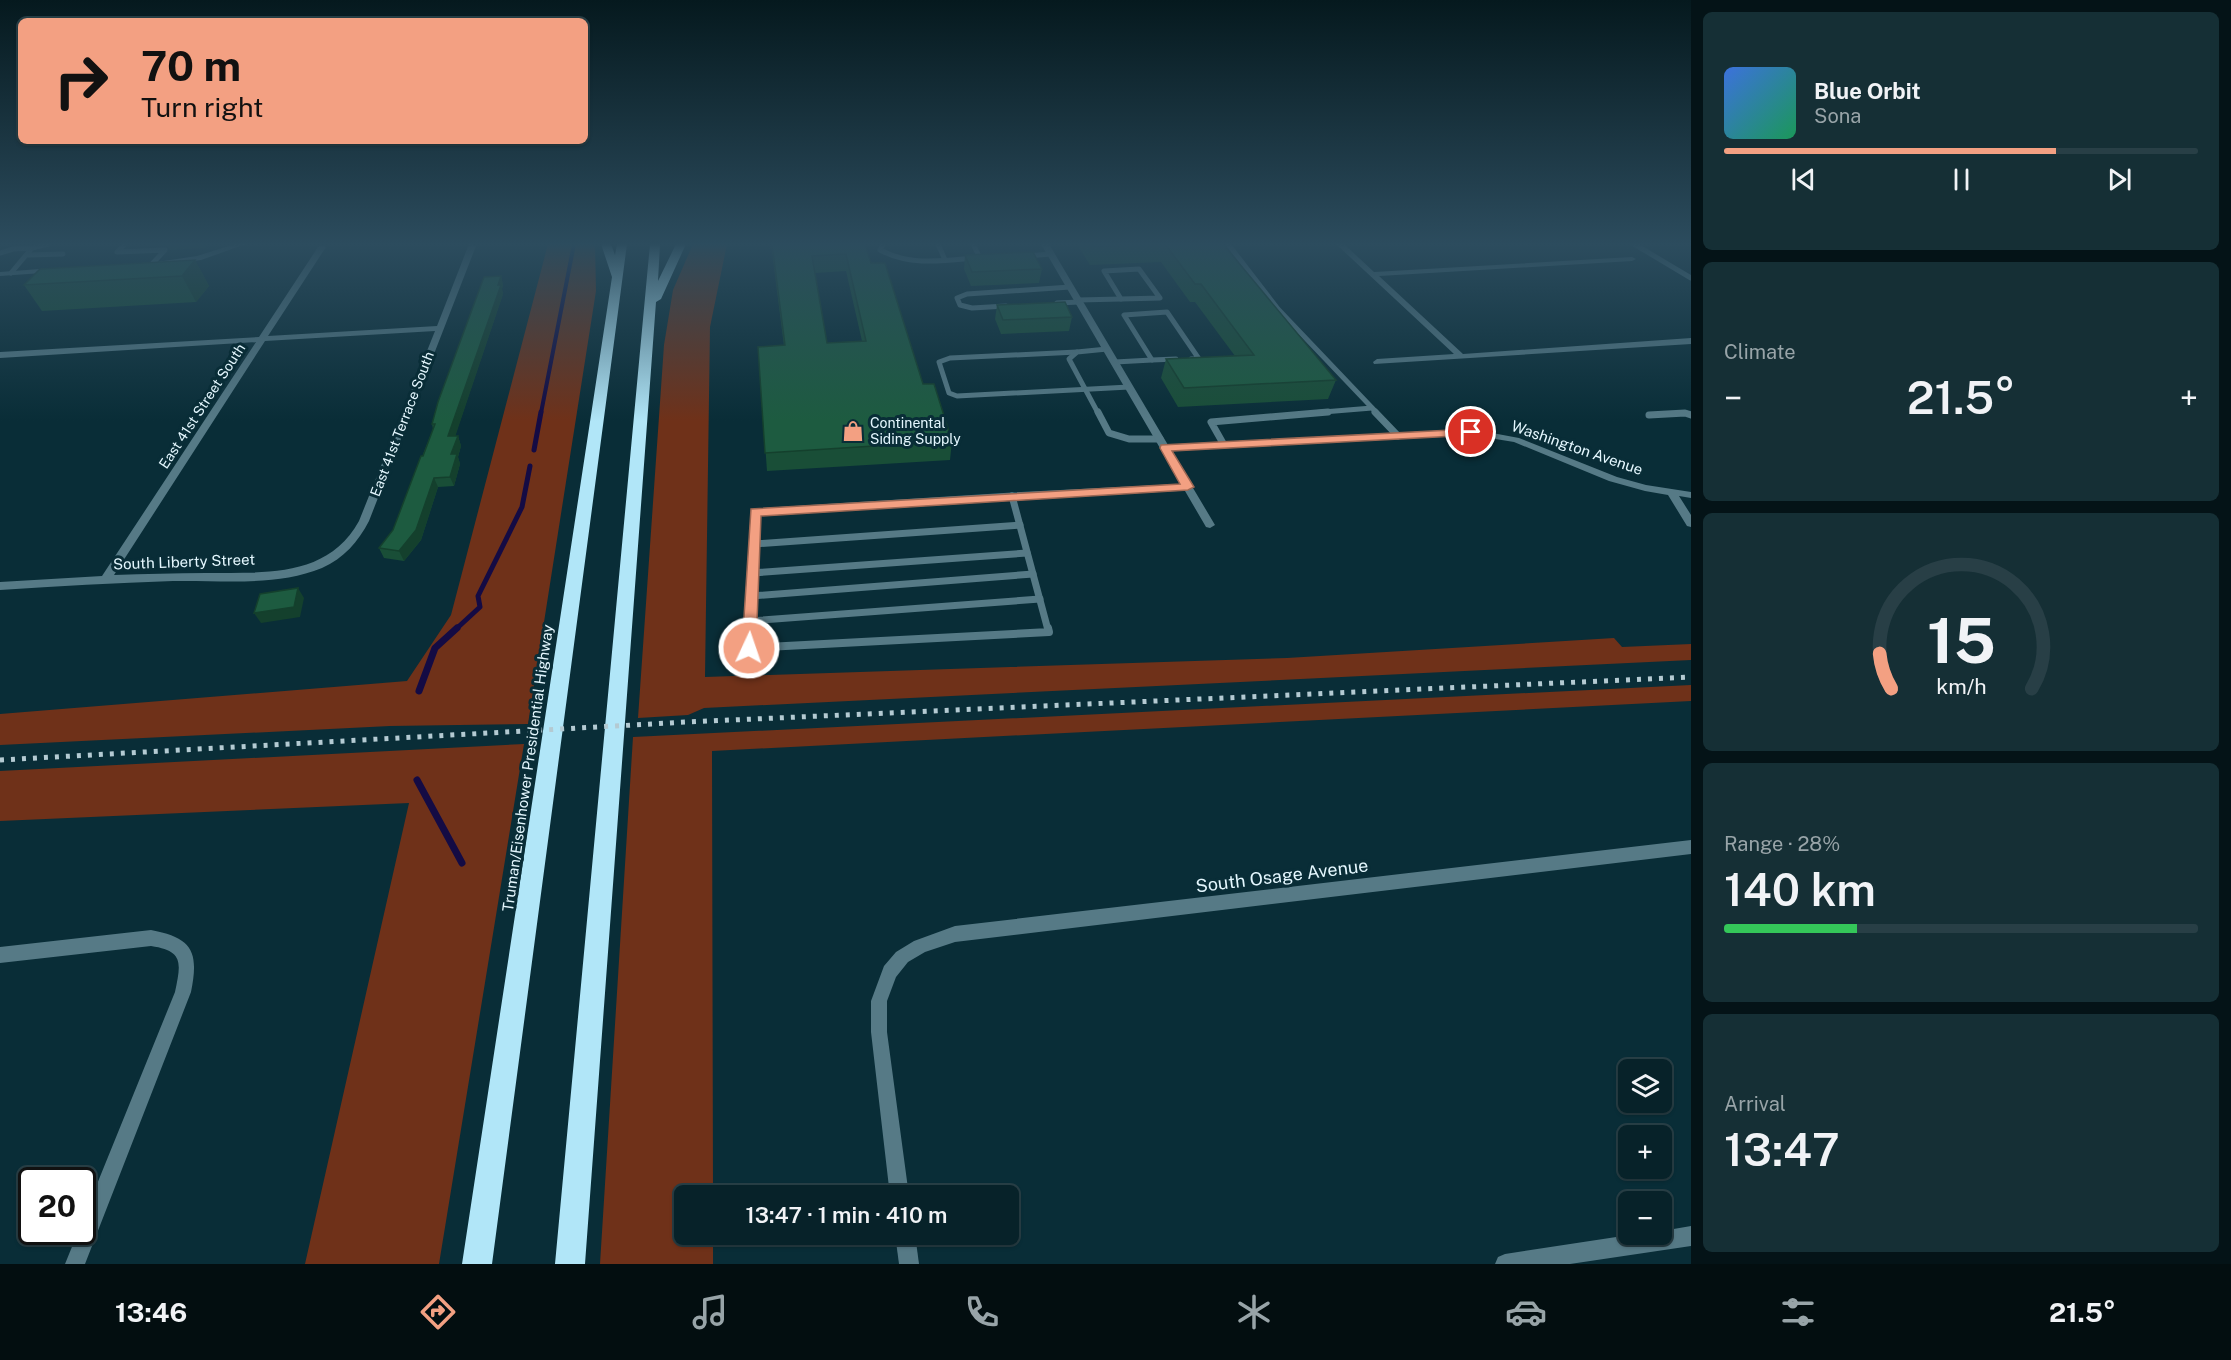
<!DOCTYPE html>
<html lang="en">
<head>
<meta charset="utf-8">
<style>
	body { margin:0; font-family:"Public Sans",sans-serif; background:#152f35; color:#f1f3f6; height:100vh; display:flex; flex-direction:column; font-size:22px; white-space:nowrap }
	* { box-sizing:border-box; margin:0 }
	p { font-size:20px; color:#98a4a8 }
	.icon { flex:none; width:33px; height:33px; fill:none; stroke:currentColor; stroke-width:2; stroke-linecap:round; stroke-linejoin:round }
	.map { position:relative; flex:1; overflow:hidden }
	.drawer { display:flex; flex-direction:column; gap:12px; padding:12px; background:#041317; width:540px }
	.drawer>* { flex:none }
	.banner { position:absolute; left:18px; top:18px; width:570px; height:126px; border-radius:9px; box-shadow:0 2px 4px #0004,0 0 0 2px #283f46; background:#f3a082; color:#111; overflow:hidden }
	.tools { position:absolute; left:1618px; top:1059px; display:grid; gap:12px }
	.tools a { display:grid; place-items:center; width:54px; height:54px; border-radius:9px; background:#072229; box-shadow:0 2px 4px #0004,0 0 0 2px #283f46; font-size:30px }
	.speed { position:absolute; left:18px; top:1167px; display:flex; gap:12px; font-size:30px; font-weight:700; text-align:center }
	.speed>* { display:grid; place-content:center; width:78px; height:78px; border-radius:50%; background:#072229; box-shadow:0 2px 4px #0004,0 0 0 2px #283f46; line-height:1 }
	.speed .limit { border:3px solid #111; border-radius:9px; background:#fff; color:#111 }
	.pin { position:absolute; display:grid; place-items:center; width:51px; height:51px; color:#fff; margin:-26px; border:3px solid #fff; border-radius:50%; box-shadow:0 2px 6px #0007 }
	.me { position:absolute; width:66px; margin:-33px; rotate:3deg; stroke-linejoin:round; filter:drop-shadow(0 0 4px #0008) }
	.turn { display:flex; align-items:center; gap:21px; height:126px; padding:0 24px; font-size:27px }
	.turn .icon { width:78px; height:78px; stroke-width:2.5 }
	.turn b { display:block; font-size:42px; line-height:51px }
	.big { font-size:45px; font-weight:600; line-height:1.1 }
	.drawer .card { flex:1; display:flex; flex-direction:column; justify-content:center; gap:9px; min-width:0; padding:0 21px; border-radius:9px; background:#152f35 }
	.drawer .dial { align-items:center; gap:0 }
	.dial svg { height:156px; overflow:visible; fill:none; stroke:#283f46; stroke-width:7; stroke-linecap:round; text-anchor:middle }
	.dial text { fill:#f1f3f6; stroke:none }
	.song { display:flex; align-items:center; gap:18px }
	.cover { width:72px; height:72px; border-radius:9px; background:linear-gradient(135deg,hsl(220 70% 55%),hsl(150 70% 35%)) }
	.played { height:6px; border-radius:3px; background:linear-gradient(90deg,#f3a082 70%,#283f46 70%) }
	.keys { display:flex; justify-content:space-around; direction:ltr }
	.heat { display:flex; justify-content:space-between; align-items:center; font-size:33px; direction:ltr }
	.charge { height:9px; border-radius:4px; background:linear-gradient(90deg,#34c759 28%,#283f46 0) }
	.trip { position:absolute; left:674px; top:1185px; width:345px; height:60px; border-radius:9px; background:#072229; box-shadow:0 2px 4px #0004,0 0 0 2px #283f46; font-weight:600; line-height:60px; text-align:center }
	.menu { display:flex; height:96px; justify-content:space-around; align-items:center; background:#030e10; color:#98a4a8 }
	.menu .icon { width:42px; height:42px }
	.menu .selected { color:#f3a082 }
	.menu b { font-size:27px; color:#f1f3f6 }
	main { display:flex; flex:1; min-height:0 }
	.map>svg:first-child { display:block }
</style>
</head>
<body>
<main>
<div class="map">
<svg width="1691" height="1264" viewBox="0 0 1691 1264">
	<rect width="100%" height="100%" fill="#092d37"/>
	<g fill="#6f3119">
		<polygon points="548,244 595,244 596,291 528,724 390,726 0,745 0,714 407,681 451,615"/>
		<polygon points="693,244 727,244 710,327 705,677 1287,658 1614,638 1622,647 1691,644 1691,660 704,708 688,715 638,718 664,345 673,290"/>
		<polygon points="1691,685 1691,701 712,751 713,1195 684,1196 684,1234 713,1235 713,1264 600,1264 633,737"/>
		<polygon points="524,744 439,1264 305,1264 409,803 0,821 0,771"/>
	</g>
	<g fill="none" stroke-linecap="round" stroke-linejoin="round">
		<polyline stroke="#140b44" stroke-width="4" points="541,413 574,244"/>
		<g stroke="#140b44" stroke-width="5">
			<polyline points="534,450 541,412"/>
			<polyline points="455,630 480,607 478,596 522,507 530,466"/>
		</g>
		<g stroke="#140b44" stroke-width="7">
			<polyline points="419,691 435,648 457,628"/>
			<polyline points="417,780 462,863"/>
		</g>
		<g stroke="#567a86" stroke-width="5">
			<polyline points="125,244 117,252 165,250 152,264"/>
			<path d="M883 244 880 250C910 266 942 261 975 258"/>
			<polyline points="938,244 945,260"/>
			<polyline points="973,244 980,258"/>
			<polyline points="1228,244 1278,309 1377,413"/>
			<polyline points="1634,244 1691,278"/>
			<polyline points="32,248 48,244"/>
			<polyline points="0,253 13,249 32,248 11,273"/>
			<polyline points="28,255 63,254"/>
			<polyline points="1026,256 1051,254"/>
			<polygon points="1139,269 1160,298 1121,299 1104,271"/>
			<polyline points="1078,300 1121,299"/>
			<polyline points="1057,303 1079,302"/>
			<polyline points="1006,306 972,308 960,305 957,298 967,294 1070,287"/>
			<polyline points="1077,352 950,358 939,362 949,393 957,396 1129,387"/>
			<polyline points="1152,360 1176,359"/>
			<polyline points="1115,362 1152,360 1124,315 1167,312 1199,359 1191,359"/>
			<polyline points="1098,413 1069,359 1077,352 1107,349"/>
			<polyline points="1311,413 1372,408"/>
			<polyline points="1679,413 1686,413"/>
		</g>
		<g stroke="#567a86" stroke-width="7">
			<polyline points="1098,412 1109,433 1129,439 1160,439"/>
			<polyline points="1375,412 1398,436"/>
			<polyline points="1649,415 1685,413 1691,415"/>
			<polyline points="1224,445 1211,422 1328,412"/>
			<polyline points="1012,496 1048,630"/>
			<polyline points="1012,496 1188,487"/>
			<polyline points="754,544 1020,525"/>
			<polyline points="752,573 1027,553"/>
			<polyline points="751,596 1033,574"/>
			<polyline points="750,621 1040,599"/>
			<polyline points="750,630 755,512 1012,496"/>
		</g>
		<polyline stroke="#567a86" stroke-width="8" points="750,628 749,648 1049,632 1048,628"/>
		<g fill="#567a86" fill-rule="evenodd">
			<polygon points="235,244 246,244 201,260 157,266 153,264 157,262 197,256"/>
			<path d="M469 244 476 246 369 521C358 542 344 558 322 568 276 587 222 580 173 581 115 583 58 586 0 590V582L102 576 256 342 0 358V352L259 337 318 247 322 245 326 247 268 336 437 326ZM435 331 359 521C327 579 263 572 206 573 175 573 145 574 114 575L265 341Z"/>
			<polygon points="1041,244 1049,244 1168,445 1471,429 1519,438 1617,477 1646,485 1691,492 1691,498 1679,496 1691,515 1691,527 1687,526 1668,495 1645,491 1609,481 1514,442 1471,435 1171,451 1215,525 1210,528 1206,527"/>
			<polygon points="1336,244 1344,244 1374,272 1632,257 1636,259 1632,261 1379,276 1463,354 1691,338 1691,344 1374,364 1373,362 1377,359 1454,354"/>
			<polygon points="53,268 57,270 56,272 0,276 0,272"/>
			<polygon points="1691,840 1691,854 955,942 925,952 908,962 896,977 887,1001 887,1032 909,1196 890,1196 871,1032 871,1001 884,966 896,952 914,941 955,926"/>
			<path d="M151 930C193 938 199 952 191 992L85 1264H65L78 1232H82V1221L175 992C181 963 184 951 151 946L0 963V947Z"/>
			<polygon points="1691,1226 1691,1246 1570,1264 1495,1264 1498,1257 1505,1254 1636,1234 1662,1234 1662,1231"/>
			<polygon points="895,1234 915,1234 919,1264 899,1264"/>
		</g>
		<g fill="#b1e6f8" fill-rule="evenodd">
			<polygon points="601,244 611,244 615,255 617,244 627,244 492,1264 462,1264 612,277"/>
			<polygon points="650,244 660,244 658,281 676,244 686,244 661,299 656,302 585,1264 555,1264"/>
		</g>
		<polyline stroke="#b4cad2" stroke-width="5" stroke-dasharray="4 7" stroke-linecap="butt" points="0,760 687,722 1691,677"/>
	</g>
	<g fill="#194e37" fill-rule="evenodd">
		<polygon points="147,244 208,244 205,248 170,250 167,245 147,245"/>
		<path d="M771 244H865L871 263 923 384 952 441 950 460 767 471 758 347 784 346ZM846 271 862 341 827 343 815 273Z"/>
		<polygon points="1077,244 1223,244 1336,380 1328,399 1178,407 1161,378 1166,359 1235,356 1195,302 1190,302 1161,262 1090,265"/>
		<polygon points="965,255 1042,269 1039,283 971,286 964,269"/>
		<polygon points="195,260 209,286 196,302 42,311 24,285"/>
		<polygon points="501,276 503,285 502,289 503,294 455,436 458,436 461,446 458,457 460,464 454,486 438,487 421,540 404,561 384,558 379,548 393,530 433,429 432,424"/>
		<polygon points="997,305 1072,317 1069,331 1001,334 995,319"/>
	</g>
	<g fill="#14402d">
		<polygon points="195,260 209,286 196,302 182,276"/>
		<polygon points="501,276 503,285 502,289 503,294 452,446 448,436"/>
		<polygon points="458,436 461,446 458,457 460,464 454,486 450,477 451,454"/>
		<polygon points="434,478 438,487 421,540 404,561 399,551"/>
		<polygon points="298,588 304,598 300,617 261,623 254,613"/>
	</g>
	<g fill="#1d5b40" stroke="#14402d" stroke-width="1.5" fill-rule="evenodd">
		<path d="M772 244H865L871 263H885L923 384H934L952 441 765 453 758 347 785 345ZM846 254 866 341 827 343 812 256Z"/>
		<polygon points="1092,244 1223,244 1336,380 1184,388 1166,359 1254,355 1201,284 1195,284 1165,244 1094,247"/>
		<polygon points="1033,252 1042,269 972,272 965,255"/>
		<polygon points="195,260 182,276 24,285 40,269"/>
		<polygon points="501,276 498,285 501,285 448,436 458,436 451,454 457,454 450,477 434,478 416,530 399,551 379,548 393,530 421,456 423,456 435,424 432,424 438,402 484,277"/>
		<polygon points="1065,302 1072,317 1003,320 997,305"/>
		<polygon points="298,588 294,607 254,613 260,594"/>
	</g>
	<linearGradient id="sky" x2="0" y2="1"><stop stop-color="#05191e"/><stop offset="0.58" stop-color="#2c4c5e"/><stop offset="1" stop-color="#2c4c5e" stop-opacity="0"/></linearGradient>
	<rect width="1691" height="421" fill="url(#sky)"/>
	<polygon fill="#f3a082" stroke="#9e6854" stroke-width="1.5" points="1471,429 1475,430 1475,435 1172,451 1194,487 1188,490 761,516 756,648 749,653 742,648 751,509 1180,484 1160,448 1161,445"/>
	<defs>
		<symbol id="shop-bare" viewBox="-9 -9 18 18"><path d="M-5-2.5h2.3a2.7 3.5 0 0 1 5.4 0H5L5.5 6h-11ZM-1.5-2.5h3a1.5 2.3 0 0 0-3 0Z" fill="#f3a082" stroke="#092d37" stroke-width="2.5" paint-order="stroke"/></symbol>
	</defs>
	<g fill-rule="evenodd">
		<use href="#shop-bare" x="838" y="416" width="30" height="30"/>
	</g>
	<g text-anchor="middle" stroke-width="6" stroke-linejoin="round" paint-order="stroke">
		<g font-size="14" fill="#e4f7fe" stroke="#092d37">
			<text transform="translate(202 406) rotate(-57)" y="5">East 41st Street South</text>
			<text transform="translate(402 424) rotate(-69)" y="5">East 41st Terrace South</text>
		</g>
		<g font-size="14" fill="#e4f7fe" stroke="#092d37" text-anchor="start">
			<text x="870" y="428">Continental<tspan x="870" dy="16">Siding Supply</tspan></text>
		</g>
		<g font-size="15" fill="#e4f7fe" stroke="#092d37">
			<text transform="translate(1577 448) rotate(19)" y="5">Washington Avenue</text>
			<text transform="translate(184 562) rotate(-2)" y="5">South Liberty Street</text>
			<text transform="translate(528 768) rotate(-82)" y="5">Truman/Eisenhower Presidential Highway</text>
		</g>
		<g font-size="18" fill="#e4f7fe" stroke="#092d37">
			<text transform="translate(1282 876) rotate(-7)" y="6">South Osage Avenue</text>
		</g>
	</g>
</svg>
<div class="tools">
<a><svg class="icon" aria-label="layers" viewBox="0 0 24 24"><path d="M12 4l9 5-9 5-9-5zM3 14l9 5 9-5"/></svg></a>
<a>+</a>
<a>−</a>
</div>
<div class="speed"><div class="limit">20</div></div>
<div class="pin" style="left:1471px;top:432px;background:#d93025"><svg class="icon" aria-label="arrive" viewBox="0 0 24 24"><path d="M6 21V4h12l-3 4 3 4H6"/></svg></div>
<svg class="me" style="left:749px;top:648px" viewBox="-20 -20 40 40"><circle r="17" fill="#f3a082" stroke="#fff" stroke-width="3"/><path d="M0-11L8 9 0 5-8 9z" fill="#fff"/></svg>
<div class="trip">13:47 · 1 min · 410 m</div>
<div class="banner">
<div class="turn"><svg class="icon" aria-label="right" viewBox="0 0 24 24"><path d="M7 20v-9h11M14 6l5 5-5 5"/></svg><div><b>70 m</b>Turn right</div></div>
</div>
</div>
<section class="drawer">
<div class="card">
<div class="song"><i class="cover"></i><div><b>Blue Orbit</b><p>Sona</p></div></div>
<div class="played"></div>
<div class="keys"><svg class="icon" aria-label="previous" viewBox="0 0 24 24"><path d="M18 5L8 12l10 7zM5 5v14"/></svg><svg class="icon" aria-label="pause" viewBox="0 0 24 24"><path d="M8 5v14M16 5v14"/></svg><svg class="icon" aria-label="next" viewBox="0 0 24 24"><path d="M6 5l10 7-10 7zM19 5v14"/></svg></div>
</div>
<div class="card"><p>Climate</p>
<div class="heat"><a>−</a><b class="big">21.5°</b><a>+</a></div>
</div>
<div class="card dial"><svg viewBox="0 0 100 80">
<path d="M14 69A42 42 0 1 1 86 69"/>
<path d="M14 69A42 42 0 0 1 8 51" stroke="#f3a082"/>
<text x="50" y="56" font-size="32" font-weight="700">15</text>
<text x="50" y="72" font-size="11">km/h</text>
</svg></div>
<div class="card"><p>Range · 28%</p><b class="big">140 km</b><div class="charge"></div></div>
<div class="card"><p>Arrival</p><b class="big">13:47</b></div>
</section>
</main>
<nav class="menu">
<b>13:46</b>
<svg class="icon selected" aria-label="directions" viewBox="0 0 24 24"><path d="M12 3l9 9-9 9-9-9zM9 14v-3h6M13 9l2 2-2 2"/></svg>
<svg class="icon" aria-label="music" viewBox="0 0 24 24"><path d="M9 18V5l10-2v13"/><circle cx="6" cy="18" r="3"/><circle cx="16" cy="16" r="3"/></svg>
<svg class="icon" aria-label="phone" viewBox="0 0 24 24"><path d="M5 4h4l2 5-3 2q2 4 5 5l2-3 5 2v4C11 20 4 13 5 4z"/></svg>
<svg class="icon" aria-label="climate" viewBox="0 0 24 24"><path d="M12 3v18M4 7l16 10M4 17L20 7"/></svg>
<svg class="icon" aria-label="car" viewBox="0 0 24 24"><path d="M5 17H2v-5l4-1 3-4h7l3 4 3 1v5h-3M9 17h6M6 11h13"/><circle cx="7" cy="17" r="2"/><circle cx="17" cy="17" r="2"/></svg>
<svg class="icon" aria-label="filters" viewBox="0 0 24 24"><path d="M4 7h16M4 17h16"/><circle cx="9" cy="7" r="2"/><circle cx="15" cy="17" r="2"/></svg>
<b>21.5°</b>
</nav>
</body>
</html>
